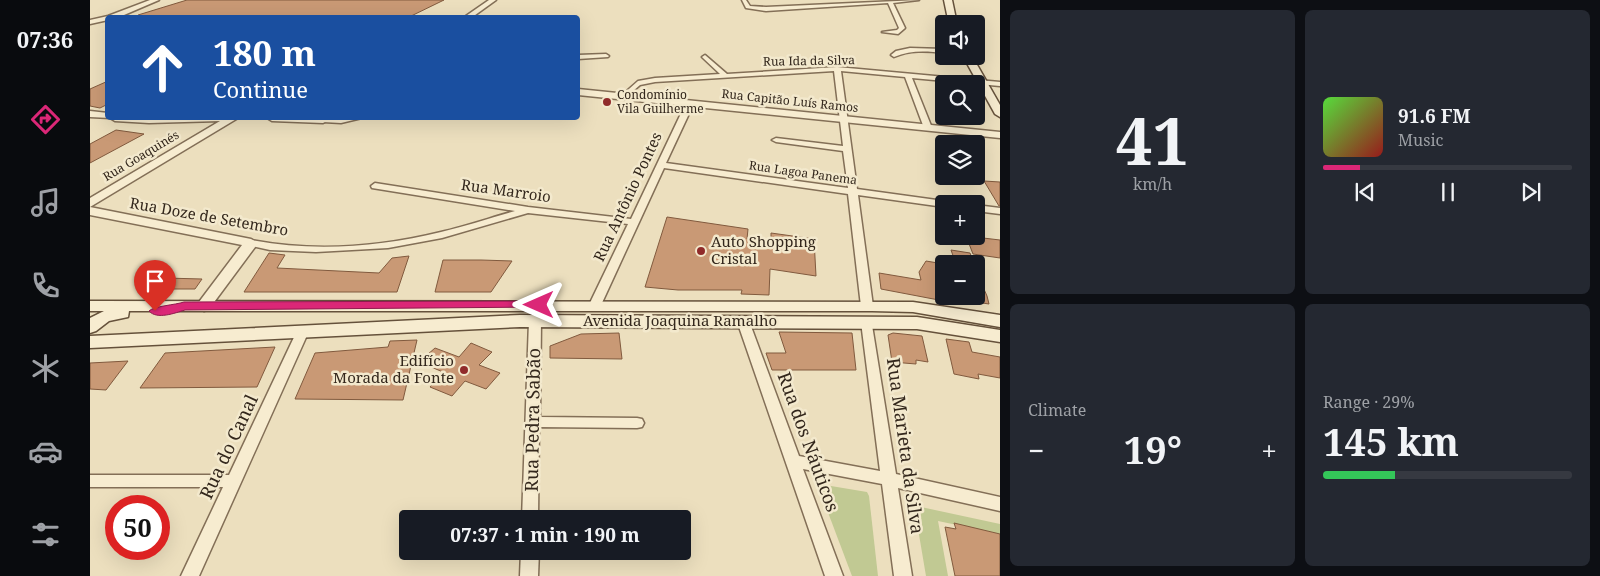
<!DOCTYPE html>
<html lang="en">
<head>
<meta charset="utf-8">
<style>
	body { margin:0; font-family:"Noto Serif",serif; background:#242831; color:#f1f3f6; height:100vh; display:flex; flex-direction:column; font-size:19px; white-space:nowrap }
	* { box-sizing:border-box; margin:0 }
	p { font-size:16px; color:#9ea1a6 }
	.icon { flex:none; width:28px; height:28px; fill:none; stroke:currentColor; stroke-width:2; stroke-linecap:round; stroke-linejoin:round }
	.map { position:relative; flex:1; overflow:hidden }
	.side { display:flex; flex-direction:column; gap:10px; padding:10px; background:#0d0f14; width:600px }
	.side>* { flex:none }
	.banner { position:absolute; left:15px; top:15px; width:475px; height:105px; border-radius:5px; box-shadow:0 5px 20px #0002; background:#1a4fa0; color:#fff; overflow:hidden }
	.fabs { position:absolute; left:845px; top:15px; display:grid; gap:10px }
	.fabs a { display:grid; place-items:center; width:50px; height:50px; border-radius:5px; background:#171b24; box-shadow:0 5px 20px #0002; font-size:25px }
	.speed { position:absolute; left:15px; top:495px; display:flex; gap:10px; font-size:25px; font-weight:700; text-align:center }
	.speed>* { display:grid; place-content:center; width:65px; height:65px; border-radius:50%; background:#171b24; box-shadow:0 5px 20px #0002; line-height:1 }
	.speed .limit { border:8px solid #d22; background:#fff; color:#111 }
	.pin { position:absolute; display:grid; place-items:center; width:42px; height:42px; color:#fff; margin:-51px -21px; border-radius:50% 50% 50% 0; rotate:-45deg; box-shadow:0 0 5px #0007 }
	.pin .icon { rotate:45deg }
	.me { position:absolute; width:55px; margin:-28px; rotate:270deg; stroke-linejoin:round; filter:drop-shadow(0 0 4px #0008) }
	.turn { display:flex; align-items:center; gap:18px; height:105px; padding:0 25px; font-size:22px }
	.turn .icon { width:65px; height:65px; stroke-width:2.5 }
	.turn b { display:block; font-size:35px; line-height:42px }
	.big { font-size:38px; font-weight:700; line-height:1.1 }
	.side .tile { flex:1; display:flex; flex-direction:column; justify-content:center; gap:8px; min-width:0; padding:0 18px; border-radius:8px; background:#242831 }
	.side .dial { align-items:center; gap:0 }
	.dial b { font-size:65px; line-height:1 }
	.song { display:flex; align-items:center; gap:15px }
	.cover { width:60px; height:60px; border-radius:8px; background:linear-gradient(135deg,hsl(110 70% 55%),hsl(0 70% 35%)) }
	.played { height:5px; border-radius:2px; background:linear-gradient(90deg,#db2777 15%,#363941 15%) }
	.keys { display:flex; justify-content:space-around; direction:ltr }
	.heat { display:flex; justify-content:space-between; align-items:center; font-size:28px; direction:ltr }
	.charge { height:8px; border-radius:4px; background:linear-gradient(90deg,#34c759 29%,#363941 0) }
	.side .tiles { flex:1; display:grid; gap:10px; grid-template-columns:repeat(2,1fr) }
	.trip { position:absolute; left:309px; top:510px; width:292px; height:50px; border-radius:5px; background:#171b24; box-shadow:0 5px 20px #0002; font-weight:700; line-height:50px; text-align:center }
	main { display:flex; flex:1; min-height:0 }
	.dock { display:flex; flex-direction:column; width:90px; justify-content:space-around; align-items:center; background:#090b0e; color:#9ea1a6 }
	.dock .icon { width:35px; height:35px }
	.dock .on { color:#db2777 }
	.dock b { font-size:22px; color:#f1f3f6 }
	.map>svg:first-child { display:block }
</style>
</head>
<body>
<main>
<nav class="dock">
<b>07:36</b>
<svg class="icon on" aria-label="directions" viewBox="0 0 24 24"><path d="M12 3l9 9-9 9-9-9zM9 14v-3h6M13 9l2 2-2 2"/></svg>
<svg class="icon" aria-label="music" viewBox="0 0 24 24"><path d="M9 18V5l10-2v13"/><circle cx="6" cy="18" r="3"/><circle cx="16" cy="16" r="3"/></svg>
<svg class="icon" aria-label="phone" viewBox="0 0 24 24"><path d="M5 4h4l2 5-3 2q2 4 5 5l2-3 5 2v4C11 20 4 13 5 4z"/></svg>
<svg class="icon" aria-label="climate" viewBox="0 0 24 24"><path d="M12 3v18M4 7l16 10M4 17L20 7"/></svg>
<svg class="icon" aria-label="car" viewBox="0 0 24 24"><path d="M5 17H2v-5l4-1 3-4h7l3 4 3 1v5h-3M9 17h6M6 11h13"/><circle cx="7" cy="17" r="2"/><circle cx="17" cy="17" r="2"/></svg>
<svg class="icon" aria-label="filters" viewBox="0 0 24 24"><path d="M4 7h16M4 17h16"/><circle cx="9" cy="7" r="2"/><circle cx="15" cy="17" r="2"/></svg>
</nav>
<div class="map">
<svg width="910" height="576" viewBox="0 0 910 576">
	<rect width="100%" height="100%" fill="#ecdfbe"/>
	<g fill="#c1c993">
		<polygon points="729,484 777,492 779,496 788,576 762,576 728,486"/>
		<polygon points="831,507 910,524 910,534 848,521 858,576 836,576 825,511"/>
	</g>
	<g fill="#c99975" stroke="#815a3e">
		<polygon points="97,0 354,0 317,18 48,18 48,15"/>
		<polygon points="18,81 18,104 10,108 0,106 0,89"/>
		<polygon points="26,130 54,134 0,163 0,144"/>
		<polygon points="894,181 910,182 910,206 909,206"/>
		<polygon points="577,217 658,229 657,239 681,242 681,233 724,239 726,276 680,269 679,295 651,294 652,290 588,290 555,287"/>
		<polygon points="876,236 910,240 910,258 883,254"/>
		<polygon points="861,250 880,253 884,264 866,264"/>
		<polygon points="179,253 195,255 187,268 289,273 302,258 319,256 307,292 154,292"/>
		<polygon points="353,260 391,260 422,261 401,292 345,292"/>
		<polygon points="836,261 854,264 854,301 791,289 789,273 831,280 829,272"/>
		<polygon points="886,271 897,296 899,304 886,302"/>
		<polygon points="75,278 112,279 105,289 67,289"/>
		<polygon points="689,332 762,333 766,370 682,370 676,353 696,353"/>
		<polygon points="529,333 532,359 460,358 460,346 491,334"/>
		<polygon points="803,333 832,336 838,362 826,360 826,364 802,362 798,335"/>
		<polygon points="856,339 879,342 882,352 910,357 910,378 888,374 889,379 864,374"/>
		<polygon points="327,340 313,400 205,399 225,353 298,347 300,341"/>
		<polygon points="381,343 402,352 389,365 410,373 396,389 375,381 362,396 340,387 353,372 329,362 345,348 369,357"/>
		<polygon points="185,347 167,387 50,388 75,353"/>
		<polygon points="38,361 16,390 0,389 0,363"/>
		<polygon points="864,523 910,534 910,576 865,576 855,527 866,529"/>
	</g>
	<g fill="none" stroke-linecap="round" stroke-linejoin="round">
		<defs>
			<g id="minor">
				<polygon points="652,0 656,0 660,6 676,7 829,0 803,3 815,28 808,34 792,32 807,30 809,28 798,3 676,11 656,8"/>
				<path d="M820 48 854 49V53C836 51 820 50 804 57L801 55 806 51Z"/>
				<polygon points="516,54 519,56 518,57 488,59 488,55"/>
				<path d="M615 55 637 74 747 67 910 82V86L822 78 842 128 838 130 834 128 815 77 751 71 767 189 854 201 859 204H854V207L768 195 783 306 781 309 777 310 771 306 758 194 574 168 511 305 505 309 499 305 538 224 438 213 352 238 298 248 226 252 180 250 157 245 156 243 161 240C223 252 290 247 351 232 376 226 400 218 425 211L282 188 281 186 285 183 438 207 541 219 596 103 600 101 604 103 576 163 758 188 753 151 686 142 682 140 686 138 753 146 744 71 565 82 550 85 536 97 531 96 548 81 565 78 630 74 613 58 612 57Z"/>
				<polygon points="230,118 272,118 251,123 233,122 230,122"/>
				<polygon points="886,205 910,208 910,214 886,211"/>
				<polygon points="445,317 451,321 450,417 547,418 552,419 554,423 552,427 547,428 449,427 448,519 432,519 439,321"/>
				<polygon points="653,317 659,321 709,456 790,471 771,322 777,318 781,319 806,474 910,497 910,511 808,488 822,576 804,576 792,484 713,469 753,576 735,576 647,321"/>
				<polygon points="212,329 218,333 109,576 91,576 133,487 0,487 0,475 139,475 206,333"/>
				<polygon points="431,551 449,551 448,576 430,576"/>
			</g>
			<g id="tertiary">
				<polygon points="60,0 69,0 27,18 18,18 18,20 0,24 0,20 18,16"/>
				<polygon points="399,0 406,0 381,18 373,18"/>
				<polygon points="488,89 910,132 910,138 488,95"/>
				<polygon points="0,111 18,113 18,118 148,118 0,207 0,198 130,121 59,123 25,121 20,118 0,117"/>
				<polygon points="177,118 242,118 233,123 182,121"/>
				<polygon points="0,207 161,239 168,243 119,309 114,311 106,306 152,245 0,215"/>
			</g>
			<g id="secondary">
				<polygon points="854,0 862,0 867,24 859,24"/>
				<polygon points="873,56 882,56 910,105 910,117 905,114"/>
				<polygon points="0,301 823,302 910,315 910,327 823,312 782,311 39,311 38,317 19,321 6,331 0,333 0,318 14,311 0,311"/>
				<polygon points="430,315 827,317 910,330 910,342 827,329 430,327 0,348 0,336"/>
			</g>
		</defs>
		<use href="#minor" stroke="#836f57" stroke-width="3"/>
		<use href="#tertiary" stroke="#836f57" stroke-width="3"/>
		<use href="#secondary" stroke="#65513b" stroke-width="3"/>
		<use href="#minor" fill="#f7ecd0" fill-rule="evenodd"/>
		<use href="#tertiary" fill="#f7ecd0" fill-rule="evenodd"/>
		<use href="#secondary" fill="#f7ecd0" fill-rule="evenodd"/>
	</g>
	<path fill="#db2777" stroke="#8e194d" d="M449 301 454 302V307L95 310C85 313 67 320 59 311 64 306 85 305 94 302Z"/>
	<g fill="#902b2a" stroke="#f3e9cd" stroke-width="2">
		<circle cx="517" cy="102" r="5"/>
		<circle cx="611" cy="251" r="5"/>
		<circle cx="374" cy="370" r="5"/>
	</g>
	<g text-anchor="middle" stroke-width="5" stroke-linejoin="round" paint-order="stroke">
		<g font-size="12" fill="#33271c" stroke="#f3e9cd">
			<text transform="translate(719 61) rotate(-1)" y="4">Rua Ida da Silva</text>
			<text transform="translate(700 101) rotate(6)" y="4">Rua Capitão Luís Ramos</text>
			<text transform="translate(51 156) rotate(-31)" y="4">Rua Goaquinés</text>
			<text transform="translate(713 173) rotate(8)" y="4">Rua Lagoa Panema</text>
		</g>
		<g font-size="12" fill="#33271c" stroke="#f3e9cd" text-anchor="start">
			<text x="527" y="99">Condomínio<tspan x="527" dy="14">Vila Guilherme</tspan></text>
		</g>
		<g font-size="15" fill="#33271c" stroke="#f3e9cd">
			<text transform="translate(416 191) rotate(8)" y="5">Rua Marroio</text>
			<text transform="translate(538 197) rotate(-65)" y="5">Rua Antônio Pontes</text>
			<text transform="translate(119 217) rotate(10)" y="5">Rua Doze de Setembro</text>
			<text x="590" y="326">Avenida Joaquina Ramalho</text>
		</g>
		<g font-size="15" fill="#33271c" stroke="#f3e9cd" text-anchor="start">
			<text x="621" y="247">Auto Shopping<tspan x="621" dy="17">Cristal</tspan></text>
			<text x="364" y="366" text-anchor="end">Edifício<tspan x="364" dy="17">Morada da Fonte</tspan></text>
		</g>
		<g font-size="18" fill="#33271c" stroke="#f3e9cd">
			<text transform="translate(443 420) rotate(-89)" y="6">Rua Pedra Sabão</text>
			<text transform="translate(718 442) rotate(70)" y="6">Rua dos Náuticos</text>
			<text transform="translate(815 446) rotate(82)" y="6">Rua Marieta da Silva</text>
			<text transform="translate(139 447) rotate(-65)" y="6">Rua do Canal</text>
		</g>
	</g>
</svg>
<div class="fabs">
<a><svg class="icon" aria-label="sound" viewBox="0 0 24 24"><path d="M4 9h4l5-4v14l-5-4H4zM17 9q2 3 0 6"/></svg></a>
<a><svg class="icon" aria-label="search" viewBox="0 0 24 24"><circle cx="10" cy="10" r="6"/><path d="M15 15l6 6"/></svg></a>
<a><svg class="icon" aria-label="layers" viewBox="0 0 24 24"><path d="M12 4l9 5-9 5-9-5zM3 14l9 5 9-5"/></svg></a>
<a>+</a>
<a>−</a>
</div>
<div class="speed"><div class="limit">50</div></div>
<div class="pin" style="left:65px;top:311px;background:#d93025"><svg class="icon" aria-label="arrive" viewBox="0 0 24 24"><path d="M6 21V4h12l-3 4 3 4H6"/></svg></div>
<svg class="me" style="left:449px;top:305px" viewBox="-20 -20 40 40"><path d="M0-17L14 15 0 8-14 15z" fill="#db2777" stroke="#fff" stroke-width="4"/></svg>
<div class="trip">07:37 · 1 min · 190 m</div>
<div class="banner">
<div class="turn"><svg class="icon" aria-label="ahead" viewBox="0 0 24 24"><path d="M12 20V5M6 11l6-6 6 6"/></svg><div><b>180 m</b>Continue</div></div>
</div>
</div>
<section class="side">
<div class="tiles">
<div class="tile dial"><b>41</b><p>km/h</p></div>
<div class="tile">
<div class="song"><i class="cover"></i><div><b>91.6 FM</b><p>Music</p></div></div>
<div class="played"></div>
<div class="keys"><svg class="icon" aria-label="previous" viewBox="0 0 24 24"><path d="M18 5L8 12l10 7zM5 5v14"/></svg><svg class="icon" aria-label="pause" viewBox="0 0 24 24"><path d="M8 5v14M16 5v14"/></svg><svg class="icon" aria-label="next" viewBox="0 0 24 24"><path d="M6 5l10 7-10 7zM19 5v14"/></svg></div>
</div>
<div class="tile"><p>Climate</p>
<div class="heat"><a>−</a><b class="big">19°</b><a>+</a></div>
</div>
<div class="tile"><p>Range · 29%</p><b class="big">145 km</b><div class="charge"></div></div>
</div>
</section>
</main>
</body>
</html>
